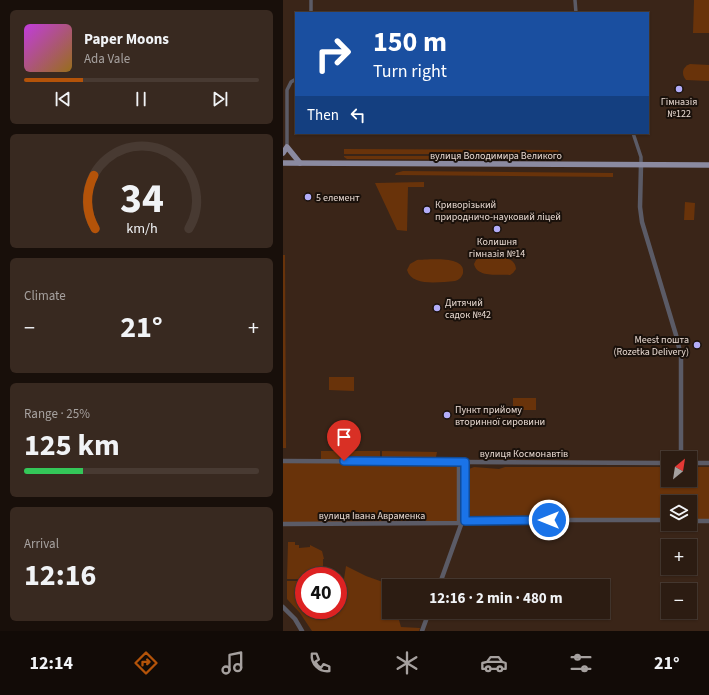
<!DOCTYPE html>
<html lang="en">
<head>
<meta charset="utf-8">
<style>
	body { margin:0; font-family:"Source Sans 3",sans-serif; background:#382920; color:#f1f3f6; height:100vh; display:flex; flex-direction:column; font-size:15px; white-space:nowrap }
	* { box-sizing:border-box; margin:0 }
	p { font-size:13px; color:#a6a19f }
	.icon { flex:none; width:22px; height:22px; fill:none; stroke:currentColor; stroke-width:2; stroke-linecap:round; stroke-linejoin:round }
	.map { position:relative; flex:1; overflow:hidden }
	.drawer { display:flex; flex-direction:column; gap:10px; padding:10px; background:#180f0a; width:283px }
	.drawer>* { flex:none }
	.hud { position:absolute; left:12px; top:12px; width:354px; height:122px; border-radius:0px; box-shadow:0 1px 3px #0004,0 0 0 1px #483a32; background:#1a4fa0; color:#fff; overflow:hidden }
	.needle { width:26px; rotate:30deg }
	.controls { position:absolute; left:378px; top:451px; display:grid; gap:8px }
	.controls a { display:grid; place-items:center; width:36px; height:36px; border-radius:0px; background:#2c1c12; box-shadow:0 1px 3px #0004,0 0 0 1px #483a32; font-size:20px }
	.speed { position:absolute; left:12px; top:567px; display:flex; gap:8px; font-size:20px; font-weight:700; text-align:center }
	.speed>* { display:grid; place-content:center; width:52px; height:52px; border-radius:50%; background:#2c1c12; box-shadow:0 1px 3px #0004,0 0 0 1px #483a32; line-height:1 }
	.speed .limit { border:6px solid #d22; background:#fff; color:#111 }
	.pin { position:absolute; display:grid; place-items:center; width:34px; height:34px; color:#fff; margin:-41px -17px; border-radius:50% 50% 50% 0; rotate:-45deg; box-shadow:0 0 4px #0007 }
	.pin .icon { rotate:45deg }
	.me { position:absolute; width:44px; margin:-22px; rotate:270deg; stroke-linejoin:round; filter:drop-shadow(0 0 3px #0008) }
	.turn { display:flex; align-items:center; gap:14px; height:84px; padding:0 12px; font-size:18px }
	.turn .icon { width:52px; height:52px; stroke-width:2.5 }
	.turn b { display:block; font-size:28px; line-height:34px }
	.then { display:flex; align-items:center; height:38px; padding:0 12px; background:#0003; gap:8px; font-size:15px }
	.big { font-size:30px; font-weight:700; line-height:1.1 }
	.drawer .widget { flex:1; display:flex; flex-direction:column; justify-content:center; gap:6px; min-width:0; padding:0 14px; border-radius:6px; background:#382920 }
	.drawer .dial { align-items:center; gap:0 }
	.dial svg { height:104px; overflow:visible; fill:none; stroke:#483a32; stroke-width:7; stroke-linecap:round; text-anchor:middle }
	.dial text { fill:#f1f3f6; stroke:none }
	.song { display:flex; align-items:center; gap:12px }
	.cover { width:48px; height:48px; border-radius:6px; background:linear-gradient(135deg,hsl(290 70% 55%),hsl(40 70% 35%)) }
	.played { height:4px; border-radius:2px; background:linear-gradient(90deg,#b45309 25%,#483a32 25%) }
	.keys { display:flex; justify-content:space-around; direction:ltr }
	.heat { display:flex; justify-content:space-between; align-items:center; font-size:22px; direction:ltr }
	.charge { height:6px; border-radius:3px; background:linear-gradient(90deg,#34c759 25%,#483a32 0) }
	.trip { position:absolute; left:99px; top:579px; width:228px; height:40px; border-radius:0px; background:#2c1c12; box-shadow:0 1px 3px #0004,0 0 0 1px #483a32; font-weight:700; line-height:40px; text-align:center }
	.tabs { display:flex; height:64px; justify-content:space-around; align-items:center; background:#120b07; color:#a6a19f }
	.tabs .icon { width:28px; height:28px }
	.tabs .selected { color:#b45309 }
	.tabs b { font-size:18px; color:#f1f3f6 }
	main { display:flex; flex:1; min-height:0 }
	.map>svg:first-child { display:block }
</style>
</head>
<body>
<main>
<section class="drawer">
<div class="widget">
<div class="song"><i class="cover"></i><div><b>Paper Moons</b><p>Ada Vale</p></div></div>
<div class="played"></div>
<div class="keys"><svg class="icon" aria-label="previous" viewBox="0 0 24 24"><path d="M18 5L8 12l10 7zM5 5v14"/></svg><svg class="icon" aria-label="pause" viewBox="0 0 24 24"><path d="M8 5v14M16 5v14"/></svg><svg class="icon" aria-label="next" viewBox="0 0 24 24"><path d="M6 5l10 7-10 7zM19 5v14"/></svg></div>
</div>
<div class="widget dial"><svg viewBox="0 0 100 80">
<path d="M14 69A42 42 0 1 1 86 69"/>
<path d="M14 69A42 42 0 0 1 13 28" stroke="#b45309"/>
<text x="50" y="56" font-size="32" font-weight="700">34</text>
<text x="50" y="72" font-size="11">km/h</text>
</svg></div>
<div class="widget"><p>Climate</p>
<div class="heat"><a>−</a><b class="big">21°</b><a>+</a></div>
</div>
<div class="widget"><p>Range · 25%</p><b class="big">125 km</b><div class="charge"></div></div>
<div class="widget"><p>Arrival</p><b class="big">12:16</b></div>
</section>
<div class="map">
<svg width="426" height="631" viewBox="0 0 426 631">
	<rect width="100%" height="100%" fill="#3a2518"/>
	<g fill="#69330a">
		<polygon points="411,0 426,0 426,33 410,33"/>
		<path d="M407 64 426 65V81L403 80C398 74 399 67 407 64Z"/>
		<polygon points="61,149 275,150 276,154 61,154"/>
		<polygon points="61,156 276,156 273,160 64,159 61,157"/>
		<polygon points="120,171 330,173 330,177 112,175 113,173"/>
		<polygon points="141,182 141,187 125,187 124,231 114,230 92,183"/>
		<polygon points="402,202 412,203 411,220 401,220"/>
		<polygon points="0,255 2,255 3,448 0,448"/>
		<path d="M198 257C209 257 232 254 233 269L230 273 227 275C215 274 194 278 191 264L193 260Z"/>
		<path d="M134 260C144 260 183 255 180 273 179 277 176 280 172 281 157 282 129 287 124 270L127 264Z"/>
		<polygon points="46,377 71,377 71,391 46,390"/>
		<rect x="230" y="398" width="23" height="12"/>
		<rect x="38" y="451" width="22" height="8"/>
		<rect x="63" y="451" width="34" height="8"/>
		<polygon points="99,451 154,452 153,457 151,459 148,460 99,459"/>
		<polygon points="0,461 176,462 176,523 0,524"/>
		<polygon points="191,467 216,469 222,467 385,467 385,480 407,480 407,467 426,467 426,520 407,520 407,502 385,502 385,519 189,518 184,513 184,475 186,469"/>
		<polygon points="5,542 12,542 12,545 16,545 16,548 27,547 27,545 39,551 41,559 40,559 40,573 36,576 21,576 21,579 4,579"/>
		<polygon points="63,566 83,576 111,586 106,586 106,612 118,612 116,620 118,627 137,628 136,631 29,631 17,613 4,599 4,581 21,581 21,610 55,610 55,579 61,579"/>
	</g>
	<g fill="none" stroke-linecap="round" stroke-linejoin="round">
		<g stroke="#5b5b66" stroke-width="3.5">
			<polyline points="292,0 293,13"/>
			<polyline points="28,13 28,0"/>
			<polyline points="350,133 358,157 358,165"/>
			<polyline points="4,147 4,90 8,82 13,79"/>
		</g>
		<g stroke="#5b5b66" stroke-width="4.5">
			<polyline points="358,165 357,207 359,222 393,335 398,356 398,458"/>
			<polyline points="0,461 385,463"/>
			<polyline points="182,462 182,521"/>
			<polyline points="407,463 426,463"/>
			<polyline points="407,521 426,521"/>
			<polyline points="176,523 176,462"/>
			<polyline points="0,524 176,523 182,521 219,520 385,520"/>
			<polyline points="156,586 179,522"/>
			<polyline points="0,607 12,619 19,631"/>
			<polyline points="139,631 146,612"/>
		</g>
		<g stroke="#8b8aa0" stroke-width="5.5">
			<polyline points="0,153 4,147 17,163"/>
			<polyline points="0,163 426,165"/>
		</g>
	</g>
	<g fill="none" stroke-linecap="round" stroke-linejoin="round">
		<defs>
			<polyline id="route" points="61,461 182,462 182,521 266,520"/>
		</defs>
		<use href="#route" stroke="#114b97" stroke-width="10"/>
		<use href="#route" stroke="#1a73e8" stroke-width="7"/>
	</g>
	<g fill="#b3adf9" stroke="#1a110b" stroke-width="1.5">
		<circle cx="396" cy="89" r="4"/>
		<circle cx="25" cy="197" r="4"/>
		<circle cx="144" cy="210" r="4"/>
		<circle cx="214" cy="229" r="4"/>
		<circle cx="154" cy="308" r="4"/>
		<circle cx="414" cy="345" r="4"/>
		<circle cx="164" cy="415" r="4"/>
	</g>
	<g text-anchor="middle" stroke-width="4" stroke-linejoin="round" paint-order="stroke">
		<g font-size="10" fill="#e9dad2" stroke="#1a110b" text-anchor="start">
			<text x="396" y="105" text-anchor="middle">Гімназія<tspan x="396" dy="12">№122</tspan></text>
			<text x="33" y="201">5 елемент</text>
			<text x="152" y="208">Криворізький<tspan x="152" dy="12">природничо-науковий ліцей</tspan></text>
			<text x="214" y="245" text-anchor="middle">Колишня<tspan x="214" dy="12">гімназія №14</tspan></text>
			<text x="162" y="306">Дитячий<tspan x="162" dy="12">садок №42</tspan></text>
			<text x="406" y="343" text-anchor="end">Meest пошта<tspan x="406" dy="12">(Rozetka Delivery)</tspan></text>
			<text x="172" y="413">Пункт прийому<tspan x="172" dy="12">вторинної сировини</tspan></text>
		</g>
		<g font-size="10" fill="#e9dad2" stroke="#1a110b">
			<text x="213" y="159">вулиця Володимира Великого</text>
			<text x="241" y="457">вулиця Космонавтів</text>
			<text x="89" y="519">вулиця Івана Авраменка</text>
		</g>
	</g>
</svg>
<div class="controls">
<a><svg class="needle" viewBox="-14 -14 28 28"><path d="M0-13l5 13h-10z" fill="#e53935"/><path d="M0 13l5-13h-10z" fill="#a6a19f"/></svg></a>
<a><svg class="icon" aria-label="layers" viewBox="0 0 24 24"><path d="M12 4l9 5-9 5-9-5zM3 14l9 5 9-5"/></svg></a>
<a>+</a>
<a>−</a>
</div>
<div class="speed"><div class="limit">40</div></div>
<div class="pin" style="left:61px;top:461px;background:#d93025"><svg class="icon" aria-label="arrive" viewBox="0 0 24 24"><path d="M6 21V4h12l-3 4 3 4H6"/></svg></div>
<svg class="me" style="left:266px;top:520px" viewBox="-20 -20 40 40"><circle r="17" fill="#1a73e8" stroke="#fff" stroke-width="3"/><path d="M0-11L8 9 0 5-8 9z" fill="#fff"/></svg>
<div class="trip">12:16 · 2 min · 480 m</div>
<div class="hud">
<div class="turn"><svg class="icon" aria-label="right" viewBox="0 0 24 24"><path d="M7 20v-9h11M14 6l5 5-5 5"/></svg><div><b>150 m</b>Turn right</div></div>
<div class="then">Then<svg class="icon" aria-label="left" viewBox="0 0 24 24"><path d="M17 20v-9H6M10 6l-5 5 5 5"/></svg></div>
</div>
</div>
</main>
<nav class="tabs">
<b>12:14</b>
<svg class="icon selected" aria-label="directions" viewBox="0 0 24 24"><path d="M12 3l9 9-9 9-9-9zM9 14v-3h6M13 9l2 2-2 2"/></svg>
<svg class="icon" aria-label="music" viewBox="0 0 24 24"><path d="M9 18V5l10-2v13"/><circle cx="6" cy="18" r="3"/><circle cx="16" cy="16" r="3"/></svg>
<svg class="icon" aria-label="phone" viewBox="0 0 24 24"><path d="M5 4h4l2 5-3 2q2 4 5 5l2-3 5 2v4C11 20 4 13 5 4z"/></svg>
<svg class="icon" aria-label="climate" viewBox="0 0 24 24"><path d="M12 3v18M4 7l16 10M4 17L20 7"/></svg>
<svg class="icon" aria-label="car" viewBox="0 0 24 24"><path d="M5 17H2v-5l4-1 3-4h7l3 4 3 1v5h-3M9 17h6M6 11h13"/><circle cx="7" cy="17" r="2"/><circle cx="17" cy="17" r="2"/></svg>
<svg class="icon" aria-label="filters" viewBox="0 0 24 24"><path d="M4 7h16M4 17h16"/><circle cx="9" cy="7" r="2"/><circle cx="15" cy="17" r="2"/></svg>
<b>21°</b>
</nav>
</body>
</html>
